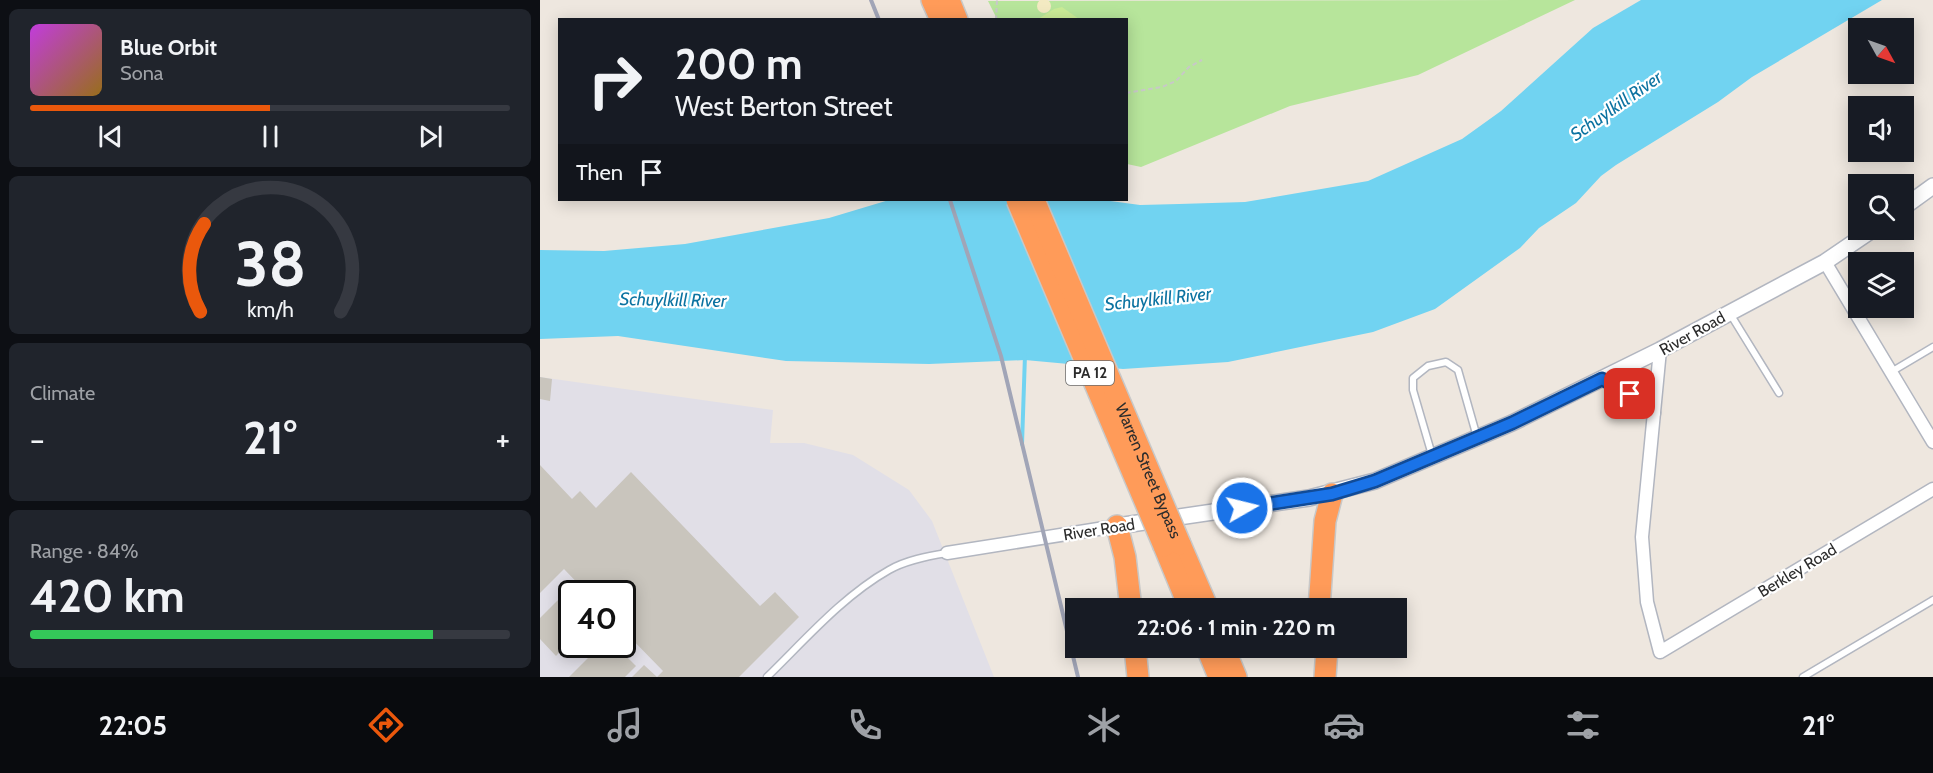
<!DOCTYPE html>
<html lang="en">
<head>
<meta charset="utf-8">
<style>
	body { margin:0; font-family:Cabin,sans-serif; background:#20242c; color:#f1f3f6; height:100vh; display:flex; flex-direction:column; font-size:22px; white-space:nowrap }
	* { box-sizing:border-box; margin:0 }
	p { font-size:20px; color:#9ea1a6 }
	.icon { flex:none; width:33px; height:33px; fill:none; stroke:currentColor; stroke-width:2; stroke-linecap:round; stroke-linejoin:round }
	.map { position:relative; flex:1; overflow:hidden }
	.panel { display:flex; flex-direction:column; gap:9px; padding:9px; background:#0d0f14; width:540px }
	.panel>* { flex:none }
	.guide { position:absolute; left:18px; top:18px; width:570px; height:183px; border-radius:0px; box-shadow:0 3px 15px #0003; background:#171b24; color:#f1f3f6; overflow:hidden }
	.needle { width:39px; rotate:130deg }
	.tools { position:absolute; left:1308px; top:18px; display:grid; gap:12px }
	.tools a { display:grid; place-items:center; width:66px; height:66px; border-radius:0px; background:#171b24; box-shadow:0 3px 15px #0003; font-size:30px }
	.speed { position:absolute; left:18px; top:580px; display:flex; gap:12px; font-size:30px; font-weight:700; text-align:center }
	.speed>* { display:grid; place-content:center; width:78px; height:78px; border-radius:50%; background:#171b24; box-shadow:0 3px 15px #0003; line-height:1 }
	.speed .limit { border:3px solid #111; border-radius:9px; background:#fff; color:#111 }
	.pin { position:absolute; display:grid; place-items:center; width:51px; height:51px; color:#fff; margin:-26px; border-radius:12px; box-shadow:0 3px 9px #0006 }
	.me { position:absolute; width:66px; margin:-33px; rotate:82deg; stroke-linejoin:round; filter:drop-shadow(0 0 4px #0008) }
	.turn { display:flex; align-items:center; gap:21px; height:126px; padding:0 18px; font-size:27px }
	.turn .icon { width:78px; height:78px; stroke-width:2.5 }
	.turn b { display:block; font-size:42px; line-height:51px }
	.then { display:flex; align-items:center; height:57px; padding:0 18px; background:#0003; gap:12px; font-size:22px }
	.big { font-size:45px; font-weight:700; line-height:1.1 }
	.panel .widget { flex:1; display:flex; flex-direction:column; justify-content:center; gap:9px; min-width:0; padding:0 21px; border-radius:9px; background:#20242c }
	.panel .dial { align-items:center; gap:0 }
	.dial svg { height:156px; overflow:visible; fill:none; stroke:#363941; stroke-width:7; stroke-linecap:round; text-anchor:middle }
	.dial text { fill:#f1f3f6; stroke:none }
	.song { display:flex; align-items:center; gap:18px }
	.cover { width:72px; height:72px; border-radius:9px; background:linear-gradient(135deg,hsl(290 70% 55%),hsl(40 70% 35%)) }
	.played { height:6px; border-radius:3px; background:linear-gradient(90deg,#ea580c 50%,#363941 50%) }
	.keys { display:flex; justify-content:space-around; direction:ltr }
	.heat { display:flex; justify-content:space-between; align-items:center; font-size:33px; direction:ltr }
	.charge { height:9px; border-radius:4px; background:linear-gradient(90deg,#34c759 84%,#363941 0) }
	.trip { position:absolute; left:525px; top:598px; width:342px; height:60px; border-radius:0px; background:#171b24; box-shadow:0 3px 15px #0003; font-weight:700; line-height:60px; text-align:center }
	.tabs { display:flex; height:96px; justify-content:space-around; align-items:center; background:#090b0e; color:#9ea1a6 }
	.tabs .icon { width:42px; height:42px }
	.tabs .on { color:#ea580c }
	.tabs b { font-size:27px; color:#f1f3f6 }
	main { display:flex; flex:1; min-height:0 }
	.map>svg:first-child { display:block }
</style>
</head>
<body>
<main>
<section class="panel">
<div class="widget">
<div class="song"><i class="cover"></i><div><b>Blue Orbit</b><p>Sona</p></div></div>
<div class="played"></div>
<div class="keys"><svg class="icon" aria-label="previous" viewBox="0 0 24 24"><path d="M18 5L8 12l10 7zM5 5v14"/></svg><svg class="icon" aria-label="pause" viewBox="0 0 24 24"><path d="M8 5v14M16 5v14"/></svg><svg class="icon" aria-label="next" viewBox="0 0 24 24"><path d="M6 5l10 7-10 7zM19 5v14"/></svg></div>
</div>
<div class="widget dial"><svg viewBox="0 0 100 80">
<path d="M14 69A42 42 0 1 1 86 69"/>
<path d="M14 69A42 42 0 0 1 16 24" stroke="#ea580c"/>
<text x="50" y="56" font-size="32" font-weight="700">38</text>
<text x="50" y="72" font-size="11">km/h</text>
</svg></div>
<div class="widget"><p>Climate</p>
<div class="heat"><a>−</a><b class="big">21°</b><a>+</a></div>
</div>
<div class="widget"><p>Range · 84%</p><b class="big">420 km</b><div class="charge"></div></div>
</section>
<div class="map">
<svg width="1393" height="677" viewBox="0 0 1393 677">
	<rect width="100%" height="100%" fill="#eee7df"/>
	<path fill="#e1dfe7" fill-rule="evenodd" d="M0 377 233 410 230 443H264L313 455 369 490 392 521 454 677H0ZM32 594H82V645H32Z"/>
	<polygon fill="#b7e59b" points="1035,0 878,75 750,106 601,167 587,164 586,20 457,19 448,1"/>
	<circle fill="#f3eac2" cx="504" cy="6" r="7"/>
	<polygon fill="#cbec97" points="522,7 539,19 498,19 514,9"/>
	<polygon fill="#71d3f1" points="1101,0 1342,0 1212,77 1178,102 1076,165 1061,176 1036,203 999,228 980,248 895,309 833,332 688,362 583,369 485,360 389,364 246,361 78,336 0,339 0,250 64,251 145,244 289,218 349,200 563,200 600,205 639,204 705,202 828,181 922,139 961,111 1053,28"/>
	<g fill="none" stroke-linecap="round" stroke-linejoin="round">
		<polyline stroke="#71d3f1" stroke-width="4" points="482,444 485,355"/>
	</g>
	<g fill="#c9c5bd">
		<polygon points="0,377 12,379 10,401 0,399"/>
		<polygon points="0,465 32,499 40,491 56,508 91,472 220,606 235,592 259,617 199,677 92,677 104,665 117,677 123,671 82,629 82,594 48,594 24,569 0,593"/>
		<polygon points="31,587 38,594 32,594 32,644 29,642 16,656 0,639 0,618"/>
		<polygon points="32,645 44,645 30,658 24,653"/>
		<polygon points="61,645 75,645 96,666 85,677 29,677"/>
	</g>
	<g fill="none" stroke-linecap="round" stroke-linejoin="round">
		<defs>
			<g id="service">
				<polyline points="1189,312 1239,393"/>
				<polyline points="1351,372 1393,347"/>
				<polyline points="892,455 873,390 873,378 888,366 906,362 918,370 937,437"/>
				<path d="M227 677C265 640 303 596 349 570 366 560 388 556 407 553"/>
				<polyline points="1263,677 1393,600"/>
			</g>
			<g id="minor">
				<polyline points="1285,262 1393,442"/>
				<polyline points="1120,350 1102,537 1107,602 1120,652 1393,489"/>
				<polyline points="1062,379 1090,394 1114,413"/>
				<polyline points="407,553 577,526"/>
			</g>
			<g id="tertiary">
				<polyline points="1364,207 1393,186"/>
				<polyline points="577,526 769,498 835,481 972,423 1120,350 1285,262 1332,230"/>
			</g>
			<g id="motorway">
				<polyline points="392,0 401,20"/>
				<polyline points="409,0 417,20"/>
				<polyline points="577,526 585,557 591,609"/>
				<polyline points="640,544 668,609"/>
				<polyline points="624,546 650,609"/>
				<polyline points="779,609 785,521 792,494"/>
				<polyline points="595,648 598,677"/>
				<polyline points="667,648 679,677"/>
				<polyline points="684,648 696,677"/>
				<polyline points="785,677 787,648"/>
			</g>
		</defs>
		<use href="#service" stroke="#b2b6c0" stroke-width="9"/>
		<use href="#minor" stroke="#b2b6c0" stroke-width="15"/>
		<use href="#tertiary" stroke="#b2b6c0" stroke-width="18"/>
		<use href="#motorway" stroke="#c8c8c8" stroke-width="24"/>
		<g stroke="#c8c8c8" stroke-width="2" stroke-dasharray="4.5 3" stroke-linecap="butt">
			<polyline points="456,20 457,0"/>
			<polyline points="586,93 622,87 636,81 649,67 662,60"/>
		</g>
		<use href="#service" stroke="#fff" stroke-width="6"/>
		<use href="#minor" stroke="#fff" stroke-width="12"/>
		<use href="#tertiary" stroke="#fff" stroke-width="15"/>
		<use href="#motorway" stroke="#ff9b59" stroke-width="21"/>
		<g stroke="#a1a5b7" stroke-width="4">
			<polyline points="331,0 339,20"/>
			<polyline points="410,200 461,356 538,677"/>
		</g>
		<defs>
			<g id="motorway-bridge">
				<polyline points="477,200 624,546"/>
				<path id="s1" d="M494 200 640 544"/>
			</g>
		</defs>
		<use href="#motorway-bridge" stroke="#c8c8c8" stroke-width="24" stroke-linecap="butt"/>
		<use href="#motorway-bridge" stroke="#ff9b59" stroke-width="21"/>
	</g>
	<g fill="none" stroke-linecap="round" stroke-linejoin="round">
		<defs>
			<polyline id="route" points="702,508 792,494 835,481 972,423 1062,379 1090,394"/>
		</defs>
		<use href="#route" stroke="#114b97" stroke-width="15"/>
		<use href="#route" stroke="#1a73e8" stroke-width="10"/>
	</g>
	<g text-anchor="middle" stroke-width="4.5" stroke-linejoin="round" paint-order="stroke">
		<rect fill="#fff" stroke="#6b6b6b" stroke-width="1.5" x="526" y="361" width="48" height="24" rx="4.5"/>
		<g font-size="15" font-weight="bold" fill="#2c2c2c">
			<text x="550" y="378">PA 12</text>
		</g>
		<g font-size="16" fill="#2c2c2c" stroke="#fff">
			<text transform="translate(1152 333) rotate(-29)" y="6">River Road</text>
			<text dy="6" stroke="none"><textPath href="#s1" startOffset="294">Warren Street Bypass</textPath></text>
			<text transform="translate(559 529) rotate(-9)" y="6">River Road</text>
			<text transform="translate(1257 570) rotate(-31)" y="6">Berkley Road</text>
		</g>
		<g font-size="18" font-style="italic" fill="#0c73a1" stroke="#fff">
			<text transform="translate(1076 106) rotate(-35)" y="6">Schuylkill River</text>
			<text transform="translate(618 299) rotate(-6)" y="6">Schuylkill River</text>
			<text transform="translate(133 300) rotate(1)" y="6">Schuylkill River</text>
		</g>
	</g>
</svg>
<div class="tools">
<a><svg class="needle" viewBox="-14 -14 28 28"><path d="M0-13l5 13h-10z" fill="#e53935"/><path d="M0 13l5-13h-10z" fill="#9ea1a6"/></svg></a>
<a><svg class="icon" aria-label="sound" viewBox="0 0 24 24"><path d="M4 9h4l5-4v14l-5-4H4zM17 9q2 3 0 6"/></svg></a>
<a><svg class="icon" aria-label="search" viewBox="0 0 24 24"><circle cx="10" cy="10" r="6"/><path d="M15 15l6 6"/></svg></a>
<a><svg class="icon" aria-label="layers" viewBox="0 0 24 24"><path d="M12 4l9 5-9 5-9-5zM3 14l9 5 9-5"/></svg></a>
</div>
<div class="speed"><div class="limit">40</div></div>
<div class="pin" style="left:1090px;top:394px;background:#d93025"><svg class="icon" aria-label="arrive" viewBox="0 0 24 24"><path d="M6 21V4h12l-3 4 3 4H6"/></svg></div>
<svg class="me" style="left:702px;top:508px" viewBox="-20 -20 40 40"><circle r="17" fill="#1a73e8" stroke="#fff" stroke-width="3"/><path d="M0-11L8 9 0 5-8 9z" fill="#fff"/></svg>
<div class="trip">22:06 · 1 min · 220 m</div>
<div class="guide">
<div class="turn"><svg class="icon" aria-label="right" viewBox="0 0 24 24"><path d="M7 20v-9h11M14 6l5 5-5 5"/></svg><div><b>200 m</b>West Berton Street</div></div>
<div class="then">Then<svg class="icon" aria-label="arrive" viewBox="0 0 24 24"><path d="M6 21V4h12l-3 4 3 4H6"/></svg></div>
</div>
</div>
</main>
<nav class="tabs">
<b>22:05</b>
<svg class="icon on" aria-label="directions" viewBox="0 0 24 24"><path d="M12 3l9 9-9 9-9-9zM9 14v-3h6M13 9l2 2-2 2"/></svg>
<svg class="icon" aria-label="music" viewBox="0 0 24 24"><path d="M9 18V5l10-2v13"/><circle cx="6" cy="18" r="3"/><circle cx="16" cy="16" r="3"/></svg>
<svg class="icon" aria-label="phone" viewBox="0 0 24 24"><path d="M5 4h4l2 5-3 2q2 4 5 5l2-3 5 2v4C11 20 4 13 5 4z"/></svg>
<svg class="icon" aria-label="climate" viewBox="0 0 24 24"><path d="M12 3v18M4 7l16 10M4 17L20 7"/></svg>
<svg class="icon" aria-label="car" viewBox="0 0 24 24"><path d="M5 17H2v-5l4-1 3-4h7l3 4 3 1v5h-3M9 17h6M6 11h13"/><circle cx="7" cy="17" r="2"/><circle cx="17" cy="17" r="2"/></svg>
<svg class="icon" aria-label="filters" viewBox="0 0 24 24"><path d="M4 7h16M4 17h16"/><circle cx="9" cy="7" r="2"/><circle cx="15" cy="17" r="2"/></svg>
<b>21°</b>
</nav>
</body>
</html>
